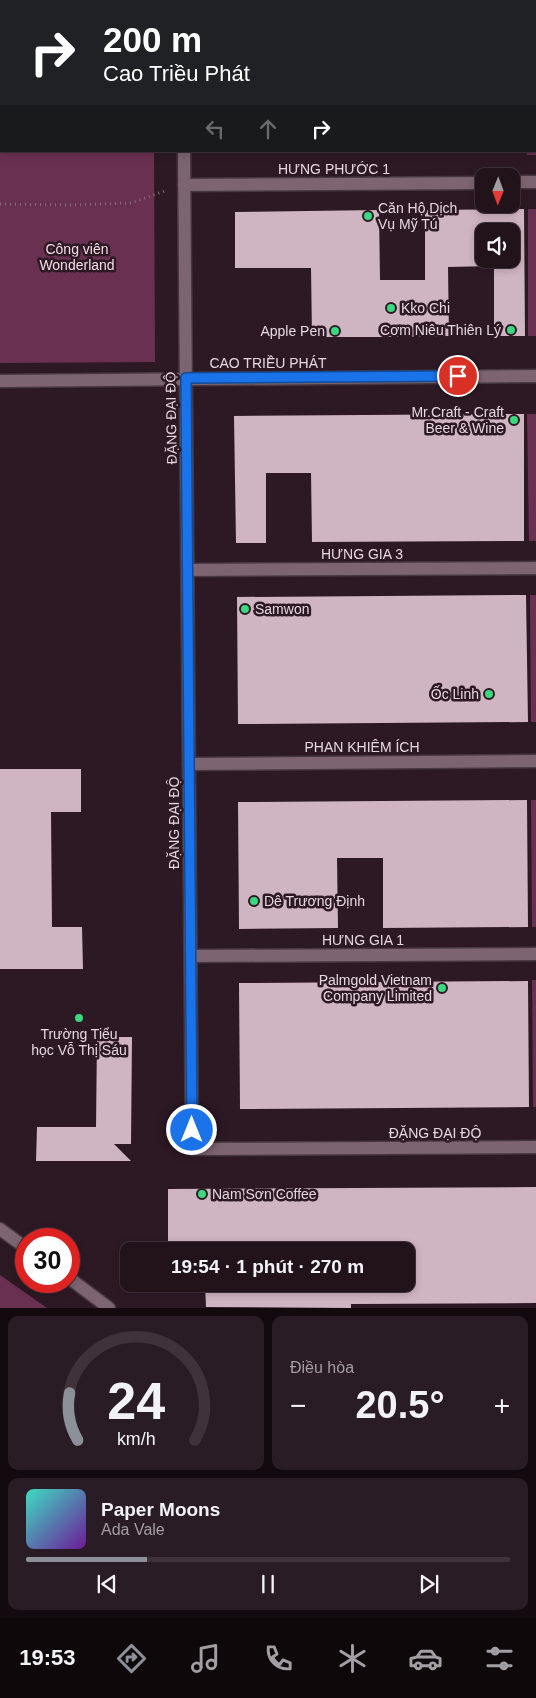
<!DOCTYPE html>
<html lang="vi">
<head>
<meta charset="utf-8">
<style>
	body { margin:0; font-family:Arial,sans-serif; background:#2a1c24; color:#f1f3f6; height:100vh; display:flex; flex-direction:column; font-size:19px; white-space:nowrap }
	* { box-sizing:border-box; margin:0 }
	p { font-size:16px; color:#a29ea3 }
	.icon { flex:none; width:28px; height:28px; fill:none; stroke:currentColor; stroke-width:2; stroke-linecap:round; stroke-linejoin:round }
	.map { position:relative; height:1308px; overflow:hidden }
	.details { display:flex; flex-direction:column; gap:8px; padding:8px; background:#130a0f; flex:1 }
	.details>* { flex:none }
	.hud { position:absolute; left:0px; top:0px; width:536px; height:152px; box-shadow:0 2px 8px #0003,0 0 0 1px #3f323a; background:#202124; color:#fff; overflow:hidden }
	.needle { width:32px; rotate:181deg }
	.buttons { position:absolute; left:475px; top:168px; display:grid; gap:10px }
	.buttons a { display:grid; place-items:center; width:45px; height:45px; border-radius:10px; background:#22131b; box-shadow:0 2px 8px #0003,0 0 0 1px #3f323a; font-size:25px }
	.speed { position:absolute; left:15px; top:1228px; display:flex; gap:10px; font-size:25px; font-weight:700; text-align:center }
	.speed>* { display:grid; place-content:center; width:65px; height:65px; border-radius:50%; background:#22131b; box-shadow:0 2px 8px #0003,0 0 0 1px #3f323a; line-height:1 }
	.speed .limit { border:8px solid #d22; background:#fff; color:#111 }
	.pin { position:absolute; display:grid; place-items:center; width:42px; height:42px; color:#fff; margin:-21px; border:2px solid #fff; border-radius:50%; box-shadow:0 1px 5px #0007 }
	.me { position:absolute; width:55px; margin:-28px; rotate:0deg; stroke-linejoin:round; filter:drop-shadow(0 0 4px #0008) }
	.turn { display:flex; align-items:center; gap:18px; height:105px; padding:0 20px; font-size:22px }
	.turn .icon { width:65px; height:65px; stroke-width:2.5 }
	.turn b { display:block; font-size:35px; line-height:42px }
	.lanes { display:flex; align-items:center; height:48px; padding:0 20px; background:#0003; justify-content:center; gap:25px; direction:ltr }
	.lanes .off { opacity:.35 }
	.big { font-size:38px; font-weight:600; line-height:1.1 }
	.details .card { flex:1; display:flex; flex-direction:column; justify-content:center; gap:8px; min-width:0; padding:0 18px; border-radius:10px; background:#2a1c24 }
	.details .dial { align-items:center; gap:0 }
	.dial svg { height:130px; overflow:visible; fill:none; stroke:#3f323a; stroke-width:7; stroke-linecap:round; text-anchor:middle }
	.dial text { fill:#f1f3f6; stroke:none }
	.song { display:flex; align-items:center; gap:15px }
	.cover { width:60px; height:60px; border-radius:8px; background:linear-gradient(135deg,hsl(170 70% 55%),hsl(280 70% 35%)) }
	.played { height:5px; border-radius:2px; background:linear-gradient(90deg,#8c9099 25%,#3f323a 25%) }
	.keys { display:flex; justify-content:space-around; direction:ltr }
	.heat { display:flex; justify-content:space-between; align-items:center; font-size:28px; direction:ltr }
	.details .tiles { flex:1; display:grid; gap:8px; grid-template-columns:1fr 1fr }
	.card:last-child { grid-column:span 2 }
	.trip { position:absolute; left:120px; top:1242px; width:295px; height:50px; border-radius:10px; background:#22131b; box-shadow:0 2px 8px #0003,0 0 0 1px #3f323a; font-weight:600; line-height:50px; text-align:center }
	.tab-bar { display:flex; height:80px; justify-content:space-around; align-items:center; background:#0e080b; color:#a29ea3 }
	.tab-bar .icon { width:35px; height:35px }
	.tab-bar .on { color:#8c9099 }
	.tab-bar b { font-size:22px; color:#f1f3f6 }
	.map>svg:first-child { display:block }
</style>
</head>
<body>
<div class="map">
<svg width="536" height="1308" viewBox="0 0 536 1308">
	<rect width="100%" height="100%" fill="#2d1924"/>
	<g fill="#6a3051">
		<polygon points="0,0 154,0 1,1 1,151 154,151 155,362 0,363"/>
		<polygon points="535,28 536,155 527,155 527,151 535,151"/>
		<rect x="528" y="209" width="8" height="127"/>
		<polygon points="527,414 536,414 536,541 529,541"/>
		<polygon points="530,595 536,595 536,722 531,722"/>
		<polygon points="531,800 536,800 536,927 532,927"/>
		<polygon points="532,980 536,980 536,1107 533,1107"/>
		<polygon points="0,1275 47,1308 0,1308"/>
	</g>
	<g fill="#cfb4c1" fill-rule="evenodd">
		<path d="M524 209 525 336H494V266L448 267 449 336 384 337H312L311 268H235V212L379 210 380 280H425V210ZM484 231H511V259H484Z"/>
		<polygon points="524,414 524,541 312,542 311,473 266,473 266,543 236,543 234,416"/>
		<polygon points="526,595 528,722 238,724 237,597"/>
		<polygon points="0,769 81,769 81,812 51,812 52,927 82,927 83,969 0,969"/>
		<polygon points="527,800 528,927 383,928 383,858 337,858 338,928 239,929 238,802"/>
		<polygon points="528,981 529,1107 240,1109 239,983"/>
		<polygon points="97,1037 132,1037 131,1144 114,1144 131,1161 36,1161 37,1127 96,1127"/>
		<polygon points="536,1187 536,1303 351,1304 351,1308 206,1307 205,1284 406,1284 406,1244 168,1245 168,1189"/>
	</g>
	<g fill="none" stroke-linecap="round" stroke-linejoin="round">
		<defs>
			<g id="minor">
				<polyline points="182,0 182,1"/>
				<polyline points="184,151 192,1149 536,1147"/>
				<polyline points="511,182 536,182"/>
				<polyline points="184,185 484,183"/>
				<polyline points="0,381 536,376"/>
				<polyline points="188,570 536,568"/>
				<polyline points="189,764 536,761"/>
				<polyline points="191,956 536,954"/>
				<polyline points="0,1229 26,1248"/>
				<polyline points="69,1278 109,1308"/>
			</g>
		</defs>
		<use href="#minor" stroke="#47373f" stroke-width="15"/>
		<polyline stroke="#817078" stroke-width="3" stroke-dasharray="1 4" stroke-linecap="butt" points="0,204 70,205 131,203 165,191"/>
		<use href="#minor" stroke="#7c6470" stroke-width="12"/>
	</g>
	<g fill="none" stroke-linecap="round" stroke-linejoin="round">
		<defs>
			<polyline id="route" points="192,1130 186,378 458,376"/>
		</defs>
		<use href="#route" stroke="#114b97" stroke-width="12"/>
		<use href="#route" stroke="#1a73e8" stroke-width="9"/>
	</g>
	<g fill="#3ad87f" stroke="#2d1924" stroke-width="2">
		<circle cx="368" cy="216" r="5"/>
		<circle cx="391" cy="308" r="5"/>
		<circle cx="511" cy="330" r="5"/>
		<circle cx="335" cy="331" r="5"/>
		<circle cx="514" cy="420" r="5"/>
		<circle cx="245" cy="609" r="5"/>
		<circle cx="489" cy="694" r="5"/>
		<circle cx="254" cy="901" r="5"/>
		<circle cx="442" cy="988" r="5"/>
		<circle cx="79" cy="1018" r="5"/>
		<circle cx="202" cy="1194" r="5"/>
	</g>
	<g text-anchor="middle" stroke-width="5" stroke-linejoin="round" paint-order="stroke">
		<g font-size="14" fill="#e5d7dd" stroke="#2d1924">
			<text x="334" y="174">HƯNG PHƯỚC 1</text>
			<text x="268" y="368">CAO TRIỀU PHÁT</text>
			<text transform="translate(171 418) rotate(-91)" y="5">ĐẶNG ĐẠI ĐỘ</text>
			<text x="362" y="559">HƯNG GIA 3</text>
			<text x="362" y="752">PHAN KHIÊM ÍCH</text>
			<text transform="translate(174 823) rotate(-90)" y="5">ĐẶNG ĐẠI ĐỘ</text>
			<text x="363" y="945">HƯNG GIA 1</text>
			<text x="435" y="1138">ĐẶNG ĐẠI ĐỘ</text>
		</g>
		<g font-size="14" fill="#e5d7dd" stroke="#2d1924" text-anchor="start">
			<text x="378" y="213">Căn Hộ Dịch<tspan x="378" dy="16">Vụ Mỹ Tú</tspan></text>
			<text x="401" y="313">Kko Chi</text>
			<text x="501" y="335" text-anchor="end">Cơm Niêu Thiên Lý</text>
			<text x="325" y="336" text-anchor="end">Apple Pen</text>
			<text x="504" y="417" text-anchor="end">Mr.Craft - Craft<tspan x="504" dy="16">Beer &amp; Wine</tspan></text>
			<text x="255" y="614">Samwon</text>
			<text x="479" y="699" text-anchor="end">Ốc Linh</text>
			<text x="264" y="906">Dê Trương Định</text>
			<text x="432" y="985" text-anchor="end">Palmgold Vietnam<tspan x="432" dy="16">Company Limited</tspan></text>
			<text x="79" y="1039" text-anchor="middle">Trường Tiểu<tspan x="79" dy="16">học Vỗ Thị Sáu</tspan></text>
			<text x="212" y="1199">Nam Sơn Coffee</text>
		</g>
		<g font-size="14" fill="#f3dae6" stroke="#2d1924">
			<text x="77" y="254">Công viên<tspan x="77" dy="16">Wonderland</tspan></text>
		</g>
	</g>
</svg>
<div class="buttons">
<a><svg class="needle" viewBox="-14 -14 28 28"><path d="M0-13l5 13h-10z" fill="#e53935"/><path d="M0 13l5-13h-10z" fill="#a29ea3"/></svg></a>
<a><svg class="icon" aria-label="sound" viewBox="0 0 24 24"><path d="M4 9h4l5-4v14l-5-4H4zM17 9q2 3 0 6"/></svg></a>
</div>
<div class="speed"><div class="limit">30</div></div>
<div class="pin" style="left:458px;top:376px;background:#d93025"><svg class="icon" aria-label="arrive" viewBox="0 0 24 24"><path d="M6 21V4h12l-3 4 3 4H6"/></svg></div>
<svg class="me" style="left:192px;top:1130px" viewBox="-20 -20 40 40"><circle r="17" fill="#1a73e8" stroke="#fff" stroke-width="3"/><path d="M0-11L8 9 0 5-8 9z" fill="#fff"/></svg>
<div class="trip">19:54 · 1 phút · 270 m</div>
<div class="hud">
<div class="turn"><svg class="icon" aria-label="right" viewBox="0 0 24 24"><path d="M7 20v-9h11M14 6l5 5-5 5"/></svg><div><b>200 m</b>Cao Triều Phát</div></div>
<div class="lanes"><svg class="icon off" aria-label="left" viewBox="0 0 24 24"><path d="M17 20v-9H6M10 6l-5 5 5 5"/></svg><svg class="icon off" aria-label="ahead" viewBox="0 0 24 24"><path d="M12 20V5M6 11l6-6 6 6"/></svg><svg class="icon" aria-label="right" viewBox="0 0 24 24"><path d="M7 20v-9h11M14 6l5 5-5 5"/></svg></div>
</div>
</div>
<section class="details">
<div class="tiles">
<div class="card dial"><svg viewBox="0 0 100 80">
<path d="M14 69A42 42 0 1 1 86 69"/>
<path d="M14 69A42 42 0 0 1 9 40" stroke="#8c9099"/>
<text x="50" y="56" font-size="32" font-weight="700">24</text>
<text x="50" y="72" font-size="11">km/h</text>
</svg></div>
<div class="card"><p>Điều hòa</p>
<div class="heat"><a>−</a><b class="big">20.5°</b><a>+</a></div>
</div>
<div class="card">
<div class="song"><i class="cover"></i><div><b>Paper Moons</b><p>Ada Vale</p></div></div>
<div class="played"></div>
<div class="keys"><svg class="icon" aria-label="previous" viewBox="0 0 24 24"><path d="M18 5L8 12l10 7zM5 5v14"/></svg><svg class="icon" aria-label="pause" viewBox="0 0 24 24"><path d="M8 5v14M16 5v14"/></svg><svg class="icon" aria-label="next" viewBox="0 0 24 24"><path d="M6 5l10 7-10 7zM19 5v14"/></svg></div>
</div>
</div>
</section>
<nav class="tab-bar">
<b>19:53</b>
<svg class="icon on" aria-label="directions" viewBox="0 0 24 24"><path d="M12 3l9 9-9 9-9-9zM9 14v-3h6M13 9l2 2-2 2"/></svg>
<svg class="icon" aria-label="music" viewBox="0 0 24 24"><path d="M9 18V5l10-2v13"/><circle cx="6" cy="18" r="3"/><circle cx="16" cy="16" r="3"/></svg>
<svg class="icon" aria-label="phone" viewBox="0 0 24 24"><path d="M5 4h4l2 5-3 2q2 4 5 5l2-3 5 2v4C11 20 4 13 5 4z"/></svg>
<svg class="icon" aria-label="climate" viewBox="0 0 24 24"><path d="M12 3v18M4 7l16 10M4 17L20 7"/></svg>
<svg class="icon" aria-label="car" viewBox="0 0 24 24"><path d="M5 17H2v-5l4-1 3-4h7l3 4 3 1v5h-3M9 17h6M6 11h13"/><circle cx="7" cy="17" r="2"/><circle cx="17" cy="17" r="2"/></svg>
<svg class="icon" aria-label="filters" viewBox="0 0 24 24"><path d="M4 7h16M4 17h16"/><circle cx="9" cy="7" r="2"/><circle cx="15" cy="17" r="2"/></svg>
</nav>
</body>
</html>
